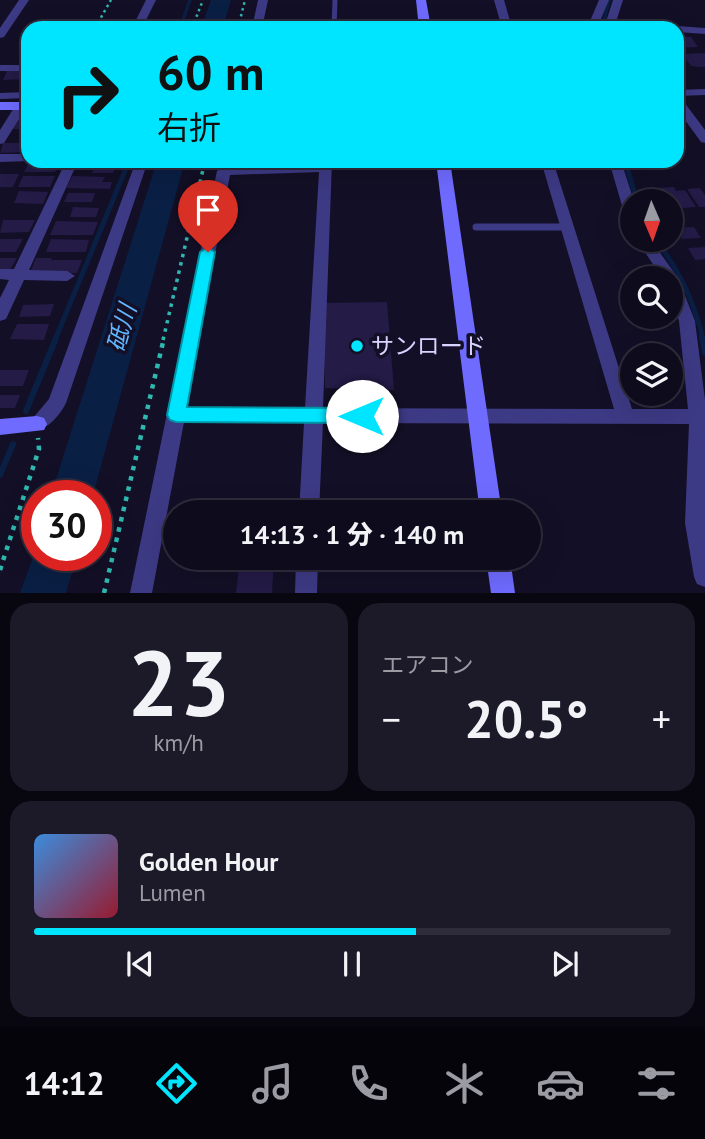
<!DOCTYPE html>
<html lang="ja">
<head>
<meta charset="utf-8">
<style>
	body { margin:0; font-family:"PT Sans","Noto Sans JP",sans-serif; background:#1c1929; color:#f1f3f6; height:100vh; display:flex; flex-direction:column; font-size:26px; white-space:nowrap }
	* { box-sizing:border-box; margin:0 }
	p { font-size:23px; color:#9b9ba3 }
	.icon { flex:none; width:38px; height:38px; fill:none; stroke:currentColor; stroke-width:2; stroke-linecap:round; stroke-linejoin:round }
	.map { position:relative; height:593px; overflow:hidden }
	.details { display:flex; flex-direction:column; gap:10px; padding:10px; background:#08060f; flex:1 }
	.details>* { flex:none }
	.banner { position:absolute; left:21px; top:21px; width:663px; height:147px; border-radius:21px; box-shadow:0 7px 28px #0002,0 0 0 2px #2e2b3b; background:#00e5ff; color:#111; overflow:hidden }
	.needle { width:46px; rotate:178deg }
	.buttons { position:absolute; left:620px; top:189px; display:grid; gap:14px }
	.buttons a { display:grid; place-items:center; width:63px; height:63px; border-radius:50%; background:#0e0b1c; box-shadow:0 7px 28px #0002,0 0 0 2px #2e2b3b; font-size:35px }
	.speed { position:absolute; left:21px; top:480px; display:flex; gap:14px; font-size:35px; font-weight:700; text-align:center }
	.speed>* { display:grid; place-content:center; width:91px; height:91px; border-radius:50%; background:#0e0b1c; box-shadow:0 7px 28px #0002,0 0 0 2px #2e2b3b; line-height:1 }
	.speed .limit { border:10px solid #d22; background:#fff; color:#111 }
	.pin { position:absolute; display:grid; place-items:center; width:60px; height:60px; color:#fff; margin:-72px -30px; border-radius:50% 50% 50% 0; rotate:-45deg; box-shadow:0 0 7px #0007 }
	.pin .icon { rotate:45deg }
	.me { position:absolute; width:77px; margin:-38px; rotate:270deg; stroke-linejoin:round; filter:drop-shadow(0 0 5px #0008) }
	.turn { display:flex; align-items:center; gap:24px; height:147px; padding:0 21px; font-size:32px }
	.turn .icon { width:91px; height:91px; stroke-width:2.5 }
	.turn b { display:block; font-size:49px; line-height:60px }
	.big { font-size:52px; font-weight:800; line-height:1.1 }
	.details .widget { flex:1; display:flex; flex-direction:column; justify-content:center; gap:10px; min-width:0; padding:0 24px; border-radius:21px; background:#1c1929 }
	.details .dial { align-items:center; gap:0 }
	.dial b { font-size:91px; line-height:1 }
	.song { display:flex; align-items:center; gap:21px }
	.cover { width:84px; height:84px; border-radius:10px; background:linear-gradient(135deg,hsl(210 70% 55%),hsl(350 70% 35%)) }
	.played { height:7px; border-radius:4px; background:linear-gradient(90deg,#00e5ff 60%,#2e2b3b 60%) }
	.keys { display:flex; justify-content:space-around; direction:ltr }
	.heat { display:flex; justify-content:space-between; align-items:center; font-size:38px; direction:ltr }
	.details .tiles { flex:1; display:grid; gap:10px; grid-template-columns:1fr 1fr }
	.widget:last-child { grid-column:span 2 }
	.trip { position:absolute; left:163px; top:500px; width:378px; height:70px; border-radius:35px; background:#0e0b1c; box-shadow:0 7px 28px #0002,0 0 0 2px #2e2b3b; font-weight:800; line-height:70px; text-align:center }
	.tab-bar { display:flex; height:112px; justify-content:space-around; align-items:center; background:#06040b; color:#9b9ba3 }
	.tab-bar .icon { width:49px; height:49px }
	.tab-bar .on { color:#00e5ff }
	.tab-bar b { font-size:32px; color:#f1f3f6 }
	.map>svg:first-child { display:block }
</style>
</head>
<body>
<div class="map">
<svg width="705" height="593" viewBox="0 0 705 593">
	<rect width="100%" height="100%" fill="#130f26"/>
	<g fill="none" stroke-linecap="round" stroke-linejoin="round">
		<g stroke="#0a1f44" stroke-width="3.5">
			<polyline points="180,28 190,0"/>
			<polyline points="602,28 609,0"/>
		</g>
		<g stroke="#0a1f44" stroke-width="5">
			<polyline points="625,161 637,201"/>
			<path d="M656 240C679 270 695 303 703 340"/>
			<polyline points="55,340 129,161"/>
		</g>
		<g stroke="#0a1f44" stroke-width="6">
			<polyline points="702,338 705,353"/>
			<polyline points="26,411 56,338"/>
			<polyline points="0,475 13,444"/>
		</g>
		<g fill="#0a1f44" fill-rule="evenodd">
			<polygon points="211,0 231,0 223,28 201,28"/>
			<polygon points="157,161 185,161 93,495 51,495"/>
			<polygon points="37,546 37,555 77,555 66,593 20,593"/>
		</g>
	</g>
	<g fill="#241b47">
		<polygon points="682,36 691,37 698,47 677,48 677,39"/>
		<polygon points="705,53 705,67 699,67 691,66 682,54"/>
		<polygon points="7,71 28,71 28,79 3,80"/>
		<polygon points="19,117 28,118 28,129 12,129"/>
		<polygon points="28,130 28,152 0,153 3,143 22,143"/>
		<polygon points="30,161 61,161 55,172 24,172"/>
		<polygon points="105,162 117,162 113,173 92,173 96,164"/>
		<polygon points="0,174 19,174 13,187 0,187"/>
		<polygon points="23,176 55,176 50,187 18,187"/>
		<polygon points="72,176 105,177 102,182 112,182 110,189 66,188"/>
		<polygon points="674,187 676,191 685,190 696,207 670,209 670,201 664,201 655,188"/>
		<polygon points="700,188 705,195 705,207 699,207 687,189"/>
		<polygon points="19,191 48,192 43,204 14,203"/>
		<polygon points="68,193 95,193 92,202 64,202"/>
		<polygon points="73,207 99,208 96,217 70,217"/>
		<polygon points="3,220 35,220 29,232 0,233"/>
		<polygon points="56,221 98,222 93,235 50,235"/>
		<polygon points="694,227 701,238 682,239 675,228"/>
		<polygon points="0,239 23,239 16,252 0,252"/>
		<polygon points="51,239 89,240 86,252 46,252"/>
		<polygon points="705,247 705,259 695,260 688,248"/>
		<polygon points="0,258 17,258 10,270 0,270"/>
		<polygon points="36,258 52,258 51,260 82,260 77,273 41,273 31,270"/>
		<polygon points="387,302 394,390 325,388 324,303"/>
		<polygon points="54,304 50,316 19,317 23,305"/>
		<polygon points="17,324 49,324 44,340 10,339"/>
		<polygon points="0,370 29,370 23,386 0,386"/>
		<polygon points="0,395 20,395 15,408 0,408"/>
		<polygon points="240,558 274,558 272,593 236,593"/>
	</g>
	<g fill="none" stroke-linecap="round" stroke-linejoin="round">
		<g stroke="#2fb8b0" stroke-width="2.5" stroke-dasharray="2.5 3.5" stroke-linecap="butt">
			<polyline points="95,28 111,0"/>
			<polyline points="192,28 203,0"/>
			<polyline points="238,28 245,0"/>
		</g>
		<polyline stroke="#2fb8b0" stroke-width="3.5" stroke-dasharray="3.5 5" stroke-linecap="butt" points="163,340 205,161"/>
		<g stroke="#2fb8b0" stroke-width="4.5" stroke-dasharray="4.5 6" stroke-linecap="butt">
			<polyline points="0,570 39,449 38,438"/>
			<polyline points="104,593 164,338"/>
		</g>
		<polyline stroke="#3d3a85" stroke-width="5" points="334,28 335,0"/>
		<polyline stroke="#3d3a85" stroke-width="7" points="476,227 567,227"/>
		<g fill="#3d3a85" fill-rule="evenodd">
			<polygon points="19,0 29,0 4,37 0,38 0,28"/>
			<polygon points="146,0 156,0 142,28 132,28"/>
			<polygon points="258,0 268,0 262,28 252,28"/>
			<polygon points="494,0 504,0 512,28 502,28"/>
			<polygon points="599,0 609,0 597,28 587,28"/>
			<polygon points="613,0 623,0 614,28 604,28"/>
			<polygon points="625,22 660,25 665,28 622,28 620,25"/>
			<polygon points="677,26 705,28 705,34 677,32 677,28 673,28"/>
			<rect x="0" y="65" width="28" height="6"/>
			<polygon points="705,89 705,95 677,96 677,90"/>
			<polygon points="28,92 28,98 0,99 0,93"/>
			<polygon points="677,97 681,98 705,130 705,143 701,142 677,109"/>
			<polygon points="21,102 27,106 4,143 0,144 0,130 17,103"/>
			<polygon points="0,154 28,154 28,161 31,161 0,162"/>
			<polygon points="66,161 78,161 29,270 67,271 75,276 67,281 24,280 6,319 0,321 0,298 9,280 0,279 0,269 14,269"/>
			<path d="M136 161H148L66 403C60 415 45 434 30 429L28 424 49 399Z"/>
			<path d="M320 161H332L323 408 614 409 541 161H553L632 409H688L679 321 670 299V278H662L637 240H651L678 278 695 321 705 400V587L697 584 694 577 685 523 689 424 323 423 319 513H299L304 423 184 422 152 593H130L217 171 224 167 319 164ZM319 172 305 408H186L230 175Z"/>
			<polygon points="609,161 621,161 634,201 632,201 632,220 625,216"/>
			<polygon points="296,558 318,558 317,593 295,593"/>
		</g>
		<g fill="#6f6bff" fill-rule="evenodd">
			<polygon points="416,0 426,0 431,28 419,28"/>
			<rect x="0" y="102" width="28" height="8"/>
			<polygon points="436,161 450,161 502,513 480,513"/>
			<polygon points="37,416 44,418 47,424 44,430 0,435 0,419"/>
			<polygon points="486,558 510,558 515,593 491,593"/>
		</g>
	</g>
	<polygon fill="#00e5ff" stroke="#0095a6" stroke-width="2" points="208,247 215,252 187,407 362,408 369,410 372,416 369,421 362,423 176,422 170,420 167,415 200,252"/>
	<circle fill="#00e5ff" stroke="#130f26" stroke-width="2.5" cx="357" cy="346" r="7"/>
	<g text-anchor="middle" stroke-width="7" stroke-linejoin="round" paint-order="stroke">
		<g font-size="23" fill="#d9d4ff" stroke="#130f26" text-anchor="start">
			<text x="371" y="354">サンロード</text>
		</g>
		<g font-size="24" font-style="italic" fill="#62b6ff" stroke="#130f26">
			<text transform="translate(122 328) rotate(-74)" y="8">砥川</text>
		</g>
	</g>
</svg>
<div class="buttons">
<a><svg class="needle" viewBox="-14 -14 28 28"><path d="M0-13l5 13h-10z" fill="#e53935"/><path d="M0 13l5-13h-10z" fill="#9b9ba3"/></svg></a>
<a><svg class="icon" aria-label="search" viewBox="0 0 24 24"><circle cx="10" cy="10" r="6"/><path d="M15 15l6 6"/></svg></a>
<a><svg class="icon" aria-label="layers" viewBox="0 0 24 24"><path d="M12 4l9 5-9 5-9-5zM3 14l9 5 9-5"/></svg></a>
</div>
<div class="speed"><div class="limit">30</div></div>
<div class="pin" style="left:208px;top:252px;background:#d93025"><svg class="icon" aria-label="arrive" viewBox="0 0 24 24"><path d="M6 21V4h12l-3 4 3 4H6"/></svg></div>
<svg class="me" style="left:362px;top:416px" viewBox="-20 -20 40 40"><circle r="19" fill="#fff"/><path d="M0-13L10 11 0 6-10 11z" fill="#00e5ff"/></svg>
<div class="trip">14:13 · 1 分 · 140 m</div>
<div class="banner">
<div class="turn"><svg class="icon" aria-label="right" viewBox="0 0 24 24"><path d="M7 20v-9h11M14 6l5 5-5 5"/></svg><div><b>60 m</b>右折</div></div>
</div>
</div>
<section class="details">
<div class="tiles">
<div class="widget dial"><b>23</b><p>km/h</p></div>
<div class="widget"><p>エアコン</p>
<div class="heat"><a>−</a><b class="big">20.5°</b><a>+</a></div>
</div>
<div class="widget">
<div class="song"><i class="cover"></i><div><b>Golden Hour</b><p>Lumen</p></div></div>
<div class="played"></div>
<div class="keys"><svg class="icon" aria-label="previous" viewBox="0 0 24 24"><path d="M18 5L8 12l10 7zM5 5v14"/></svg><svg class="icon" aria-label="pause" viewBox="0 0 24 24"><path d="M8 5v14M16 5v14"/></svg><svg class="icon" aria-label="next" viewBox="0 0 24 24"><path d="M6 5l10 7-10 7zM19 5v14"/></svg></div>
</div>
</div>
</section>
<nav class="tab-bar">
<b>14:12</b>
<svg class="icon on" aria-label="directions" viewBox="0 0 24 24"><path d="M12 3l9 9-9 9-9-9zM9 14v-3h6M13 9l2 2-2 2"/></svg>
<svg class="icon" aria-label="music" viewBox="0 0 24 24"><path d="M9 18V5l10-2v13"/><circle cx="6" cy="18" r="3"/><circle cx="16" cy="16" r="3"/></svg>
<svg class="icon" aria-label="phone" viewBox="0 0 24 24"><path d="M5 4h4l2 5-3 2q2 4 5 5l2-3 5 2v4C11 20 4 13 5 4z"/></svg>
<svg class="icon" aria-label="climate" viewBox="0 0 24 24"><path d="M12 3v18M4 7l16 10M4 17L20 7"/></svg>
<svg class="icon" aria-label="car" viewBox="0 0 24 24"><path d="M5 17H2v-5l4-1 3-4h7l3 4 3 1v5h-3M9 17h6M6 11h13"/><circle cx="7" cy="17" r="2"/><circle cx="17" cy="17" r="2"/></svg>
<svg class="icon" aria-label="filters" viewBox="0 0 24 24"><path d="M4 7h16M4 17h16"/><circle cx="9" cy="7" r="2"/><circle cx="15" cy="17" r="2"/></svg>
</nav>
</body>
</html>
